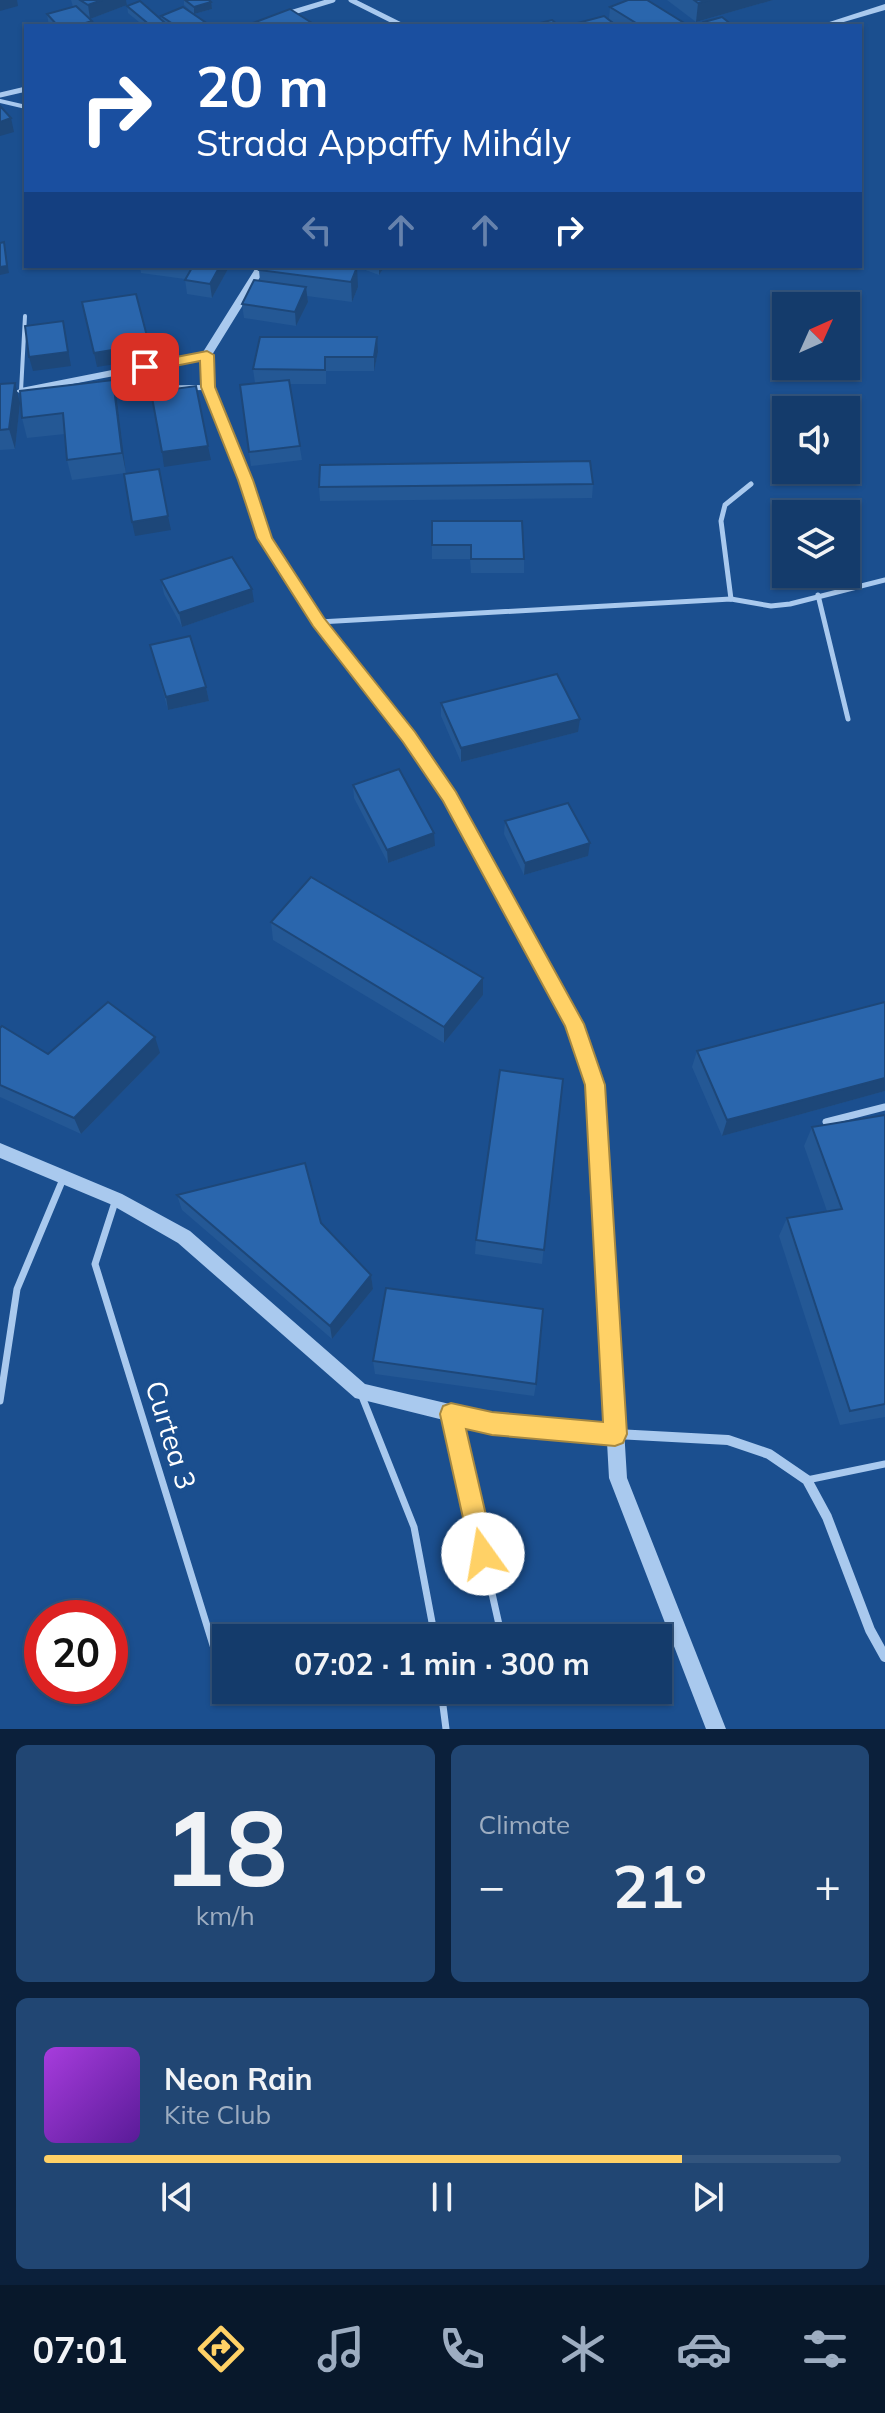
<!DOCTYPE html>
<html lang="en">
<head>
<meta charset="utf-8">
<style>
	body { margin:0; font-family:Mulish,sans-serif; background:#214673; color:#f1f3f6; height:100vh; display:flex; flex-direction:column; font-size:30px; white-space:nowrap }
	* { box-sizing:border-box; margin:0 }
	p { font-size:26px; color:#9dadc1 }
	.icon { flex:none; width:44px; height:44px; fill:none; stroke:currentColor; stroke-width:2; stroke-linecap:round; stroke-linejoin:round }
	.map { position:relative; height:1729px; overflow:hidden }
	.panel { display:flex; flex-direction:column; gap:16px; padding:16px; background:#0b203b; flex:1 }
	.panel>* { flex:none }
	.hud { position:absolute; left:24px; top:24px; width:838px; height:244px; border-radius:0px; box-shadow:0 2px 6px #0004,0 0 0 2px #33557e; background:#1a4fa0; color:#fff; overflow:hidden }
	.needle { width:52px; rotate:45deg }
	.tools { position:absolute; left:772px; top:292px; display:grid; gap:16px }
	.tools a { display:grid; place-items:center; width:88px; height:88px; border-radius:0px; background:#143b6b; box-shadow:0 2px 6px #0004,0 0 0 2px #33557e; font-size:40px }
	.speed { position:absolute; left:24px; top:1600px; display:flex; gap:16px; font-size:40px; font-weight:700; text-align:center }
	.speed>* { display:grid; place-content:center; width:104px; height:104px; border-radius:50%; background:#143b6b; box-shadow:0 2px 6px #0004,0 0 0 2px #33557e; line-height:1 }
	.speed .limit { border:12px solid #d22; background:#fff; color:#111 }
	.pin { position:absolute; display:grid; place-items:center; width:68px; height:68px; color:#fff; margin:-34px; border-radius:16px; box-shadow:0 4px 12px #0006 }
	.me { position:absolute; width:88px; margin:-44px; rotate:347deg; stroke-linejoin:round; filter:drop-shadow(0 0 6px #0008) }
	.turn { display:flex; align-items:center; gap:28px; height:168px; padding:0 40px; font-size:36px }
	.turn .icon { width:104px; height:104px; stroke-width:2.5 }
	.turn b { display:block; font-size:56px; line-height:68px }
	.lanes { display:flex; align-items:center; height:76px; padding:0 40px; background:#0003; justify-content:center; gap:40px; direction:ltr }
	.lanes .off { opacity:.35 }
	.big { font-size:60px; font-weight:700; line-height:1.1 }
	.panel .widget { flex:1; display:flex; flex-direction:column; justify-content:center; gap:12px; min-width:0; padding:0 28px; border-radius:12px; background:#214673 }
	.panel .dial { align-items:center; gap:0 }
	.dial b { font-size:104px; line-height:1 }
	.song { display:flex; align-items:center; gap:24px }
	.cover { width:96px; height:96px; border-radius:12px; background:linear-gradient(135deg,hsl(280 70% 55%),hsl(270 70% 35%)) }
	.played { height:8px; border-radius:4px; background:linear-gradient(90deg,#ffd166 80%,#33557e 80%) }
	.keys { display:flex; justify-content:space-around; direction:ltr }
	.heat { display:flex; justify-content:space-between; align-items:center; font-size:44px; direction:ltr }
	.panel .tiles { flex:1; display:grid; gap:16px; grid-template-columns:1fr 1fr }
	.widget:last-child { grid-column:span 2 }
	.trip { position:absolute; left:212px; top:1624px; width:460px; height:80px; border-radius:0px; background:#143b6b; box-shadow:0 2px 6px #0004,0 0 0 2px #33557e; font-weight:700; line-height:80px; text-align:center }
	.dock { display:flex; height:128px; justify-content:space-around; align-items:center; background:#08182b; color:#9dadc1 }
	.dock .icon { width:56px; height:56px }
	.dock .current { color:#ffd166 }
	.dock b { font-size:36px; color:#f1f3f6 }
	.map>svg:first-child { display:block }
</style>
</head>
<body>
<div class="map">
<svg width="885" height="1729" viewBox="0 0 885 1729">
	<rect width="100%" height="100%" fill="#1b4f8f"/>
	<g fill="none" stroke-linecap="round" stroke-linejoin="round">
		<g stroke="#a9c9ee" stroke-width="4">
			<polyline points="0,101 26,107"/>
			<polyline points="21,391 25,316"/>
		</g>
		<g stroke="#a9c9ee" stroke-width="5">
			<polyline points="818,595 848,719"/>
			<polyline points="731,599 721,521 725,505 751,484"/>
			<polyline points="319,622 731,599 771,606 790,604 885,580"/>
		</g>
		<g stroke="#a9c9ee" stroke-width="7">
			<polyline points="826,1122 885,1107"/>
			<polyline points="116,1199 95,1264 225,1684"/>
			<polyline points="361,1394 414,1527 435,1638"/>
			<polyline points="0,1401 17,1289 63,1179"/>
			<polyline points="452,1415 502,1638"/>
			<polyline points="807,1480 885,1464"/>
			<polyline points="441,1690 446,1729"/>
		</g>
		<g stroke="#a9c9ee" stroke-width="5">
			<polyline points="351,0 403,26"/>
			<polyline points="287,14 333,0"/>
			<polyline points="0,95 26,89"/>
		</g>
		<polyline stroke="#a9c9ee" stroke-width="10" points="616,1434 728,1440 769,1454 807,1480 827,1517 870,1630 885,1657"/>
		<g fill="#a9c9ee" fill-rule="evenodd">
			<polygon points="885,4 885,10 830,26 817,26"/>
			<polygon points="257,266 267,266 212,355 213,387 252,480 271,538 323,619 414,733 455,793 582,1024 603,1085 627,1478 726,1729 706,1729 609,1478 607,1442 492,1432 355,1398 178,1243 110,1204 0,1158 0,1143 122,1194 190,1231 365,1384 492,1414 606,1424 587,1085 567,1026 445,801 404,741 315,625 259,538 240,480 204,390 96,392 91,389 96,386 203,385 202,359 21,394 16,391 21,388 203,352"/>
		</g>
	</g>
	<g fill="#245895">
		<polygon points="71,0 126,0 127,5 90,19 92,21 93,26 49,26 47,14 73,7"/>
		<polygon points="184,0 209,0 212,9 194,14 184,5"/>
		<polygon points="667,0 773,0 696,22"/>
		<polygon points="127,6 161,19 161,16 205,22 206,26 144,26 128,13"/>
		<polygon points="610,7 689,26 618,26 613,23 617,26 570,26 570,25 609,19"/>
		<polygon points="140,266 228,266 228,269 212,298 187,294 185,279 141,273"/>
		<polygon points="352,266 358,287 352,302 307,296 308,302 296,326 244,318 242,304 260,281 259,270"/>
		<polygon points="355,266 385,266 379,275"/>
		<polygon points="260,337 378,352 374,371 326,371 326,384 289,384 302,460 251,466 240,385 255,383 253,369"/>
		<polygon points="0,384 20,403 15,449 0,450"/>
		<polygon points="117,400 126,473 72,480 67,460 65,434 27,438 22,418"/>
		<polygon points="593,484 592,498 320,501 319,487"/>
		<polygon points="432,521 524,559 524,573 471,573 470,559 432,559"/>
		<polygon points="161,580 254,602 182,627 164,594"/>
		<polygon points="150,645 206,687 209,701 168,710"/>
		<polygon points="441,703 578,732 461,762 441,716"/>
		<polygon points="353,785 435,846 388,863 354,798"/>
		<polygon points="505,821 588,856 524,875 504,834"/>
		<polygon points="271,922 483,995 444,1043 273,940"/>
		<polygon points="885,1002 885,1091 722,1136 692,1067 697,1051"/>
		<polygon points="0,1028 48,1054 160,1053 81,1134 0,1097"/>
		<polygon points="563,1079 542,1264 475,1254 476,1240"/>
		<polygon points="885,1115 885,1417 840,1425 779,1236 787,1218 827,1211 804,1146 812,1127"/>
		<polygon points="177,1195 321,1223 371,1275 373,1289 332,1339 182,1210"/>
		<polygon points="373,1361 536,1384 534,1396 375,1374"/>
	</g>
	<g fill="#1d4779">
		<polygon points="0,0 17,0 18,6 0,11"/>
		<polygon points="102,0 126,0 127,5 90,19 88,5"/>
		<polygon points="709,0 773,0 696,22 698,3"/>
		<polygon points="211,2 212,9 194,14 194,7"/>
		<polygon points="92,21 93,26 76,26"/>
		<polygon points="11,118 14,132 0,136 0,122"/>
		<polygon points="4,242 9,273 0,275 0,267"/>
		<polygon points="220,266 228,266 228,269 212,298 210,284"/>
		<polygon points="379,266 385,266 379,275"/>
		<polygon points="357,267 358,287 352,302 351,282"/>
		<polygon points="306,287 308,302 296,326 295,312"/>
		<polygon points="63,321 71,366 33,371 29,357"/>
		<polygon points="377,337 378,352 374,371 374,357"/>
		<polygon points="149,344 152,358 97,367 94,353"/>
		<polygon points="113,380 117,400 126,473 122,453"/>
		<polygon points="15,383 20,403 15,449 9,429"/>
		<polygon points="208,446 211,460 164,467 162,452"/>
		<polygon points="168,516 171,530 135,536 132,522"/>
		<polygon points="252,589 254,602 182,627 179,613"/>
		<polygon points="206,687 209,701 168,710 166,697"/>
		<polygon points="580,719 578,732 461,762 461,748"/>
		<polygon points="434,833 435,846 388,863 387,850"/>
		<polygon points="590,843 588,856 524,875 525,863"/>
		<polygon points="483,978 483,995 444,1043 444,1027"/>
		<polygon points="155,1037 160,1053 81,1134 74,1118"/>
		<polygon points="885,1078 885,1091 722,1136 727,1120"/>
		<polygon points="371,1275 373,1289 332,1339 330,1326"/>
	</g>
	<g fill="#2a66ad" stroke="#1d4779" stroke-width="2">
		<polygon points="80,0 102,0 88,5"/>
		<polygon points="185,0 209,0 211,2 194,7"/>
		<polygon points="628,0 647,0 689,26 641,26 610,7"/>
		<polygon points="694,0 709,0 698,3"/>
		<polygon points="140,1 165,23 151,26 127,6"/>
		<polygon points="76,6 92,21 76,26 58,26 47,14"/>
		<polygon points="183,7 205,22 195,26 176,26 161,16"/>
		<polygon points="290,9 312,23 305,26 257,26 253,23"/>
		<polygon points="604,16 617,26 572,26 570,25"/>
		<polygon points="722,17 732,25 709,26 704,22"/>
		<polygon points="552,20 559,26 528,26"/>
		<polygon points="0,106 11,118 0,122"/>
		<polygon points="4,242 7,266 0,267 0,243"/>
		<polygon points="191,266 220,266 210,284 185,280 193,266"/>
		<polygon points="261,266 352,266 357,267 351,282 259,270"/>
		<polygon points="254,280 306,287 295,312 242,304"/>
		<polygon points="136,294 149,344 94,353 82,302"/>
		<polygon points="63,321 68,352 29,357 25,326"/>
		<polygon points="260,337 377,337 374,357 325,357 325,370 253,369"/>
		<polygon points="113,380 122,453 67,460 63,413 22,418 20,391"/>
		<polygon points="289,380 300,446 249,452 240,385"/>
		<polygon points="15,383 9,429 0,430 0,384"/>
		<polygon points="196,386 208,446 162,452 151,392"/>
		<polygon points="590,461 593,484 319,487 320,465"/>
		<polygon points="159,469 168,516 132,522 124,474"/>
		<polygon points="432,521 522,521 524,559 471,559 471,545 432,545"/>
		<polygon points="232,557 252,589 179,613 161,580"/>
		<polygon points="190,636 206,687 166,697 150,645"/>
		<polygon points="557,674 580,719 461,748 441,703"/>
		<polygon points="399,769 434,833 387,850 353,785"/>
		<polygon points="568,803 590,843 525,863 505,821"/>
		<polygon points="311,877 483,978 444,1027 271,922"/>
		<polygon points="108,1002 155,1037 74,1118 0,1085 0,1028 2,1026 48,1054"/>
		<polygon points="885,1002 885,1078 727,1120 697,1051"/>
		<polygon points="500,1070 563,1079 544,1250 476,1240"/>
		<polygon points="885,1115 885,1404 850,1411 787,1218 842,1209 812,1127"/>
		<polygon points="305,1163 321,1223 371,1275 330,1326 177,1195"/>
		<polygon points="386,1288 543,1309 536,1384 373,1361"/>
	</g>
	<polygon fill="#ffd166" stroke="#a68842" stroke-width="2" points="207,351 214,355 215,387 253,480 272,538 324,618 415,732 456,792 584,1024 605,1085 627,1434 623,1443 615,1446 492,1435 466,1429 495,1554 492,1563 483,1566 474,1563 471,1554 440,1414 443,1406 451,1403 492,1412 603,1422 585,1085 565,1026 443,801 403,742 313,626 257,538 238,480 201,387 200,361 145,372 138,367 145,363"/>
	<g text-anchor="middle" stroke-width="8" stroke-linejoin="round" paint-order="stroke">
		<g font-size="28" fill="#fff" stroke="#1b4f8f">
			<text transform="translate(171 1435) rotate(73)" y="10">Curtea 3</text>
		</g>
	</g>
</svg>
<div class="tools">
<a><svg class="needle" viewBox="-14 -14 28 28"><path d="M0-13l5 13h-10z" fill="#e53935"/><path d="M0 13l5-13h-10z" fill="#9dadc1"/></svg></a>
<a><svg class="icon" aria-label="sound" viewBox="0 0 24 24"><path d="M4 9h4l5-4v14l-5-4H4zM17 9q2 3 0 6"/></svg></a>
<a><svg class="icon" aria-label="layers" viewBox="0 0 24 24"><path d="M12 4l9 5-9 5-9-5zM3 14l9 5 9-5"/></svg></a>
</div>
<div class="speed"><div class="limit">20</div></div>
<div class="pin" style="left:145px;top:367px;background:#d93025"><svg class="icon" aria-label="arrive" viewBox="0 0 24 24"><path d="M6 21V4h12l-3 4 3 4H6"/></svg></div>
<svg class="me" style="left:483px;top:1554px" viewBox="-20 -20 40 40"><circle r="19" fill="#fff"/><path d="M0-13L10 11 0 6-10 11z" fill="#ffd166"/></svg>
<div class="trip">07:02 · 1 min · 300 m</div>
<div class="hud">
<div class="turn"><svg class="icon" aria-label="right" viewBox="0 0 24 24"><path d="M7 20v-9h11M14 6l5 5-5 5"/></svg><div><b>20 m</b>Strada Appaffy Mihály</div></div>
<div class="lanes"><svg class="icon off" aria-label="left" viewBox="0 0 24 24"><path d="M17 20v-9H6M10 6l-5 5 5 5"/></svg><svg class="icon off" aria-label="ahead" viewBox="0 0 24 24"><path d="M12 20V5M6 11l6-6 6 6"/></svg><svg class="icon off" aria-label="ahead" viewBox="0 0 24 24"><path d="M12 20V5M6 11l6-6 6 6"/></svg><svg class="icon" aria-label="right" viewBox="0 0 24 24"><path d="M7 20v-9h11M14 6l5 5-5 5"/></svg></div>
</div>
</div>
<section class="panel">
<div class="tiles">
<div class="widget dial"><b>18</b><p>km/h</p></div>
<div class="widget"><p>Climate</p>
<div class="heat"><a>−</a><b class="big">21°</b><a>+</a></div>
</div>
<div class="widget">
<div class="song"><i class="cover"></i><div><b>Neon Rain</b><p>Kite Club</p></div></div>
<div class="played"></div>
<div class="keys"><svg class="icon" aria-label="previous" viewBox="0 0 24 24"><path d="M18 5L8 12l10 7zM5 5v14"/></svg><svg class="icon" aria-label="pause" viewBox="0 0 24 24"><path d="M8 5v14M16 5v14"/></svg><svg class="icon" aria-label="next" viewBox="0 0 24 24"><path d="M6 5l10 7-10 7zM19 5v14"/></svg></div>
</div>
</div>
</section>
<nav class="dock">
<b>07:01</b>
<svg class="icon current" aria-label="directions" viewBox="0 0 24 24"><path d="M12 3l9 9-9 9-9-9zM9 14v-3h6M13 9l2 2-2 2"/></svg>
<svg class="icon" aria-label="music" viewBox="0 0 24 24"><path d="M9 18V5l10-2v13"/><circle cx="6" cy="18" r="3"/><circle cx="16" cy="16" r="3"/></svg>
<svg class="icon" aria-label="phone" viewBox="0 0 24 24"><path d="M5 4h4l2 5-3 2q2 4 5 5l2-3 5 2v4C11 20 4 13 5 4z"/></svg>
<svg class="icon" aria-label="climate" viewBox="0 0 24 24"><path d="M12 3v18M4 7l16 10M4 17L20 7"/></svg>
<svg class="icon" aria-label="car" viewBox="0 0 24 24"><path d="M5 17H2v-5l4-1 3-4h7l3 4 3 1v5h-3M9 17h6M6 11h13"/><circle cx="7" cy="17" r="2"/><circle cx="17" cy="17" r="2"/></svg>
<svg class="icon" aria-label="filters" viewBox="0 0 24 24"><path d="M4 7h16M4 17h16"/><circle cx="9" cy="7" r="2"/><circle cx="15" cy="17" r="2"/></svg>
</nav>
</body>
</html>
